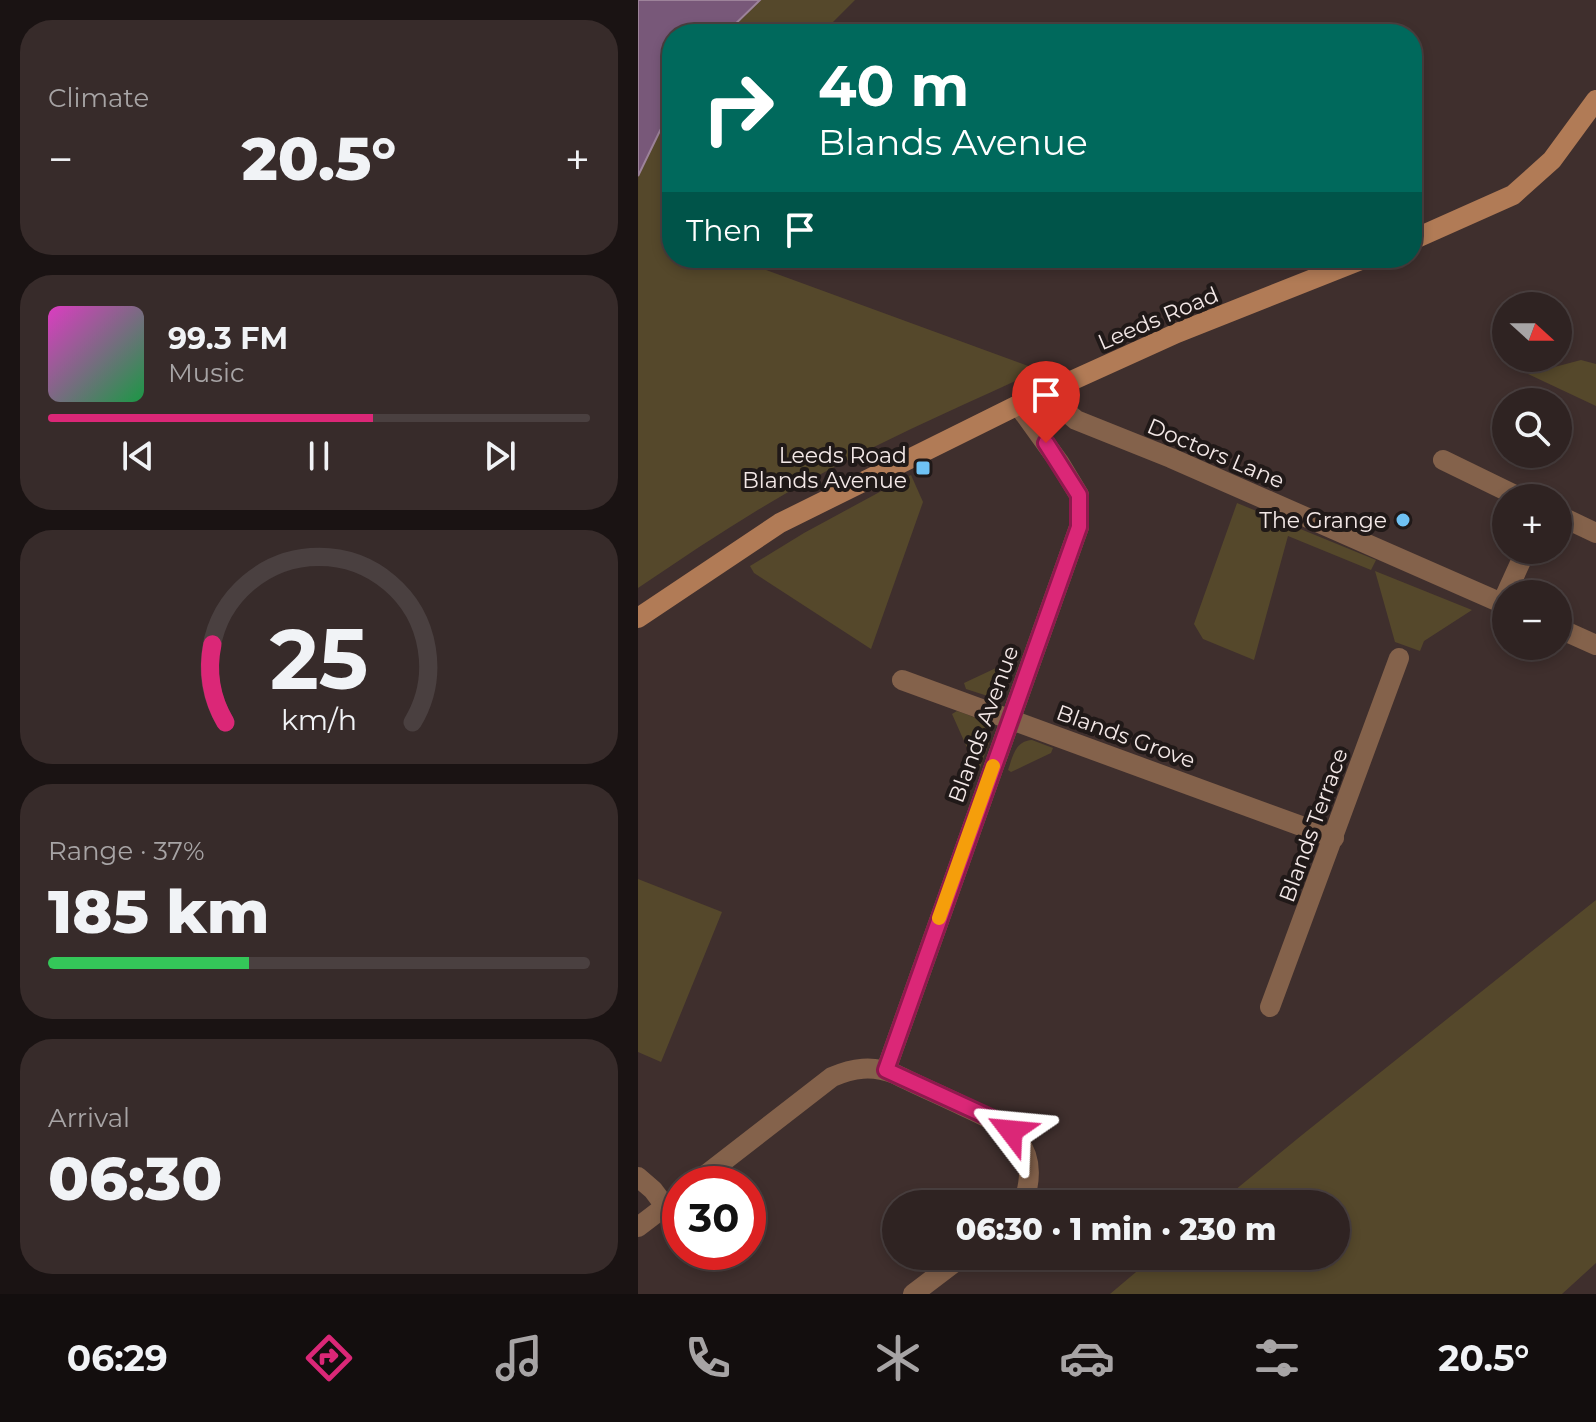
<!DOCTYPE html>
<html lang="en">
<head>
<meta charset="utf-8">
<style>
	body { margin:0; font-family:Montserrat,sans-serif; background:#372b2a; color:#f1f3f6; height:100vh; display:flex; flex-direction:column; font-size:30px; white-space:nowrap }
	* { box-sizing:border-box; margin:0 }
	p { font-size:26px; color:#a7a4a5 }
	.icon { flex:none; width:44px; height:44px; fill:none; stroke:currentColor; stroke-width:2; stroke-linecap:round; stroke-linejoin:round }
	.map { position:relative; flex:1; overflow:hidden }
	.sheet { display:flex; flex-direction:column; gap:20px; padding:20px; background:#1a1313; width:638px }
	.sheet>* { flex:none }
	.guide { position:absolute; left:24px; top:24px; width:760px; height:244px; border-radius:32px; box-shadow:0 4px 12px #0003,0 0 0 2px #4a4040; background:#00695c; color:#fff; overflow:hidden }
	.needle { width:52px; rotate:111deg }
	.tools { position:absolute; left:854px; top:292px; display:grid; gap:16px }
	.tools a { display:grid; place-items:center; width:80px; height:80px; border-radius:50%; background:#2f2322; box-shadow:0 4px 12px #0003,0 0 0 2px #4a4040; font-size:40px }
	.speed { position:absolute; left:24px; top:1166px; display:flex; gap:16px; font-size:40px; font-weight:700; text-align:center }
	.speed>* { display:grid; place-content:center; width:104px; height:104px; border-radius:50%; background:#2f2322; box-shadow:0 4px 12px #0003,0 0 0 2px #4a4040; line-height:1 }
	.speed .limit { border:12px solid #d22; background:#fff; color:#111 }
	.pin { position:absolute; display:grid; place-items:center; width:68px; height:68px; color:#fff; margin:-82px -34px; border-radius:50% 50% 50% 0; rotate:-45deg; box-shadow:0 0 8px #0007 }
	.pin .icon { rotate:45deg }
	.me { position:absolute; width:88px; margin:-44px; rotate:299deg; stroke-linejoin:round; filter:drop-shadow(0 0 6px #0008) }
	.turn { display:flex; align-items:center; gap:28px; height:168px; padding:0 24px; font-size:36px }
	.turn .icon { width:104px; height:104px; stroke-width:2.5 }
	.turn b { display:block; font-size:56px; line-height:68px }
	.then { display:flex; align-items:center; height:76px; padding:0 24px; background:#0003; gap:16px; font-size:30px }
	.big { font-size:60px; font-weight:800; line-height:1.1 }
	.sheet .tile { flex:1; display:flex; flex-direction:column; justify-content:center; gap:12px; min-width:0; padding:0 28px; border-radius:32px; background:#372b2a }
	.sheet .dial { align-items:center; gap:0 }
	.dial svg { height:208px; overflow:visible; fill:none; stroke:#4a4040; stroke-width:7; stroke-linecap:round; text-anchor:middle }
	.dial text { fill:#f1f3f6; stroke:none }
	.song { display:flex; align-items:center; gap:24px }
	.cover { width:96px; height:96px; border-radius:12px; background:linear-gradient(135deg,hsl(310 70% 55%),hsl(140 70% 35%)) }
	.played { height:8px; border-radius:4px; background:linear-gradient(90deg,#db2777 60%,#4a4040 60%) }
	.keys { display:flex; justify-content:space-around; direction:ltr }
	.heat { display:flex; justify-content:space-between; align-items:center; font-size:44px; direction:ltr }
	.charge { height:12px; border-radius:6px; background:linear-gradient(90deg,#34c759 37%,#4a4040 0) }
	.trip { position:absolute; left:244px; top:1190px; width:468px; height:80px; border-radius:40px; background:#2f2322; box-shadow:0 4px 12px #0003,0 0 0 2px #4a4040; font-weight:800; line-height:80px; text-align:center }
	.tabs { display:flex; height:128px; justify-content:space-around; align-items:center; background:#130e0e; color:#a7a4a5 }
	.tabs .icon { width:56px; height:56px }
	.tabs .current { color:#db2777 }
	.tabs b { font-size:36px; color:#f1f3f6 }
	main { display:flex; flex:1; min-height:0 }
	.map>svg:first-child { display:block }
</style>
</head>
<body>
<main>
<section class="sheet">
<div class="tile"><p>Climate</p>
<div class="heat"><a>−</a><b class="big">20.5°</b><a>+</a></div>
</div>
<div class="tile">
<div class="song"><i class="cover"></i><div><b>99.3 FM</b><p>Music</p></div></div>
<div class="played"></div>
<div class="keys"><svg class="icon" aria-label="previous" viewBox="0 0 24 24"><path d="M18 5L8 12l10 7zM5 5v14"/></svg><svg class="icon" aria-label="pause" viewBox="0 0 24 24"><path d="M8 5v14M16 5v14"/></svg><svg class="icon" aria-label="next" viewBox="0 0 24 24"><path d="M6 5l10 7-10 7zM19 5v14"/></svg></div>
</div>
<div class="tile dial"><svg viewBox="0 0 100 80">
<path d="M14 69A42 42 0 1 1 86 69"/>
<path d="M14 69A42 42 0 0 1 9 39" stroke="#db2777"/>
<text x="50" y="56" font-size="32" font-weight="700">25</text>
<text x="50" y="72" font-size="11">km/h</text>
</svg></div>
<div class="tile"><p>Range · 37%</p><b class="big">185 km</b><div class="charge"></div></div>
<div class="tile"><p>Arrival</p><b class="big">06:30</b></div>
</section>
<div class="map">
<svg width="958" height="1294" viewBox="0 0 958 1294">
	<rect width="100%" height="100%" fill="#3f2f2d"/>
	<g fill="#55482b">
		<polygon points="122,0 217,0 183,34 87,34"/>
		<path d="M34 106V258H95L401 370C323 406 245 440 170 481 111 513 55 551 0 588V176Z"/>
		<polygon points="943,360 958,364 958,406 890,374"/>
		<polygon points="273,475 285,502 233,649 116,573 112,566 166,533"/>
		<polygon points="599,503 738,560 733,570 650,536 616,660 565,639 556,624"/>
		<polygon points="737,571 834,610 786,641 782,651 757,642"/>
		<polygon points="375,660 378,661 367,694 364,698 359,699 328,689 326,683"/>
		<path d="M319 711C363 726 356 727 342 768L339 770 314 714Z"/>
		<path d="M394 740 415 748 413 753 373 772 370 770C375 756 377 741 394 740Z"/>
		<polygon points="0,879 84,912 23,1062 0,1052"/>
		<polygon points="958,900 958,1263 924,1294 472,1294 517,1256 698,1256 698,1204 580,1204 664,1135"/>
	</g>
	<polygon fill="#785879" stroke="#9d839a" stroke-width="2" points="0,0 122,0 87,34 34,34 34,106 0,176"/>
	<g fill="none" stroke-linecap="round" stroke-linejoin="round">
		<g stroke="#84624b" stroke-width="20">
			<polyline points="407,394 438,420 533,458 868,605"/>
			<polyline points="805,460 883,498"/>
			<polyline points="920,515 958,533"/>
			<polyline points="868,594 888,550"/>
			<polyline points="920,628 958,645"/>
			<polyline points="264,680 696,838"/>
			<polyline points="632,1007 761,658"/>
			<polyline points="248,1070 441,527 441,495 421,462 380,405"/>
			<polyline points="0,1177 15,1190 27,1206"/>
			<path d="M56 1184 194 1077C215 1068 234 1065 257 1074 279 1085 302 1095 325 1106 373 1128 405 1145 385 1204"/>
			<polyline points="0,1227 42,1195"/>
			<polyline points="275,1294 325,1256"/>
		</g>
		<g stroke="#b17b56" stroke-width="20">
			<polyline points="774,240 875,195 914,160 958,100"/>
			<polyline points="0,618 142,523 243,473 380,405 539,333 728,258"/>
		</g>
	</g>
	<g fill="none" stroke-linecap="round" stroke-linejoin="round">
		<defs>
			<polyline id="route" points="373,1131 357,1120 248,1070 441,527 441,495 408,443"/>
		</defs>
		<use href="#route" stroke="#8e194d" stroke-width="20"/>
		<use href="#route" stroke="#db2777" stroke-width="14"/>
		<polyline stroke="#f59e0b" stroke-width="14" points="301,918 355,766"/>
	</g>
	<g fill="#6fc2f4" stroke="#201918" stroke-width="3">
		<rect x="277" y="460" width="16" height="16" rx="4"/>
		<circle cx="765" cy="520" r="8"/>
	</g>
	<g text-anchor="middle" stroke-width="8" stroke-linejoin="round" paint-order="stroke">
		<g font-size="22" fill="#f3e8e7" stroke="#201918">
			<text transform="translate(520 318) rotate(-23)" y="8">Leeds Road</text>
			<text transform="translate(578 453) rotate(23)" y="8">Doctors Lane</text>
			<text transform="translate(345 724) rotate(-70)" y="8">Blands Avenue</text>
			<text transform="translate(488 736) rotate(20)" y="8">Blands Grove</text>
			<text transform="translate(675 825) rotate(-70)" y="8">Blands Terrace</text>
		</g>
		<g font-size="22" fill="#f3e8e7" stroke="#201918" text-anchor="end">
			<text x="269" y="463">Leeds Road<tspan x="269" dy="25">Blands Avenue</tspan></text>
			<text x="749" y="528">The Grange</text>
		</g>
	</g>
</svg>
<div class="tools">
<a><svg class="needle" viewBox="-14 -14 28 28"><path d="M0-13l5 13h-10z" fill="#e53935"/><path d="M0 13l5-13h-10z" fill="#a7a4a5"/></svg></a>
<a><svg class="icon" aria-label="search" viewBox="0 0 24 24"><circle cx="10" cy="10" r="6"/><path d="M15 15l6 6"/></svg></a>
<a>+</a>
<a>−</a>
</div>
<div class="speed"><div class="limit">30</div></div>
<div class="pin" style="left:408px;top:443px;background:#d93025"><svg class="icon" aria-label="arrive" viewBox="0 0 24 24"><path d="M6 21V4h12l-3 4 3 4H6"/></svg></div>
<svg class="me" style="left:373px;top:1131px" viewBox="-20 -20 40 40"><path d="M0-17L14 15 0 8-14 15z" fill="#db2777" stroke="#fff" stroke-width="4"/></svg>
<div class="trip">06:30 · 1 min · 230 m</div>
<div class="guide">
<div class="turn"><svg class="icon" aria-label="right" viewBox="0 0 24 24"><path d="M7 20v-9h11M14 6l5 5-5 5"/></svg><div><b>40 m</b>Blands Avenue</div></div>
<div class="then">Then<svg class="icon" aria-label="arrive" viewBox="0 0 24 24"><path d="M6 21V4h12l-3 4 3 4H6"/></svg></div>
</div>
</div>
</main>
<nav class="tabs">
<b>06:29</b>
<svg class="icon current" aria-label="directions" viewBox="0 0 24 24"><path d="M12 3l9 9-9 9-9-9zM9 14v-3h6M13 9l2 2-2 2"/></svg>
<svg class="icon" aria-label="music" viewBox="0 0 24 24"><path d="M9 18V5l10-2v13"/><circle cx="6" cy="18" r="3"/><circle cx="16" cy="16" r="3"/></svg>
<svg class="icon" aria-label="phone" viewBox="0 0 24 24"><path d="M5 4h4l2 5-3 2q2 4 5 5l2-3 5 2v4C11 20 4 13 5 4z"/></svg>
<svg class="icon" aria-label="climate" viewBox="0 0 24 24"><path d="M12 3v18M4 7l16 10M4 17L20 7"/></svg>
<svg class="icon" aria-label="car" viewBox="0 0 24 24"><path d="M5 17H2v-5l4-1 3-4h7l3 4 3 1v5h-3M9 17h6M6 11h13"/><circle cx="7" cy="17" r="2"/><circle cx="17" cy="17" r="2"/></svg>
<svg class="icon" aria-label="filters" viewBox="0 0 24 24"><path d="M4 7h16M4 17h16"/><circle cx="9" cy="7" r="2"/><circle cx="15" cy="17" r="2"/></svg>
<b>20.5°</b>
</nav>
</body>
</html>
